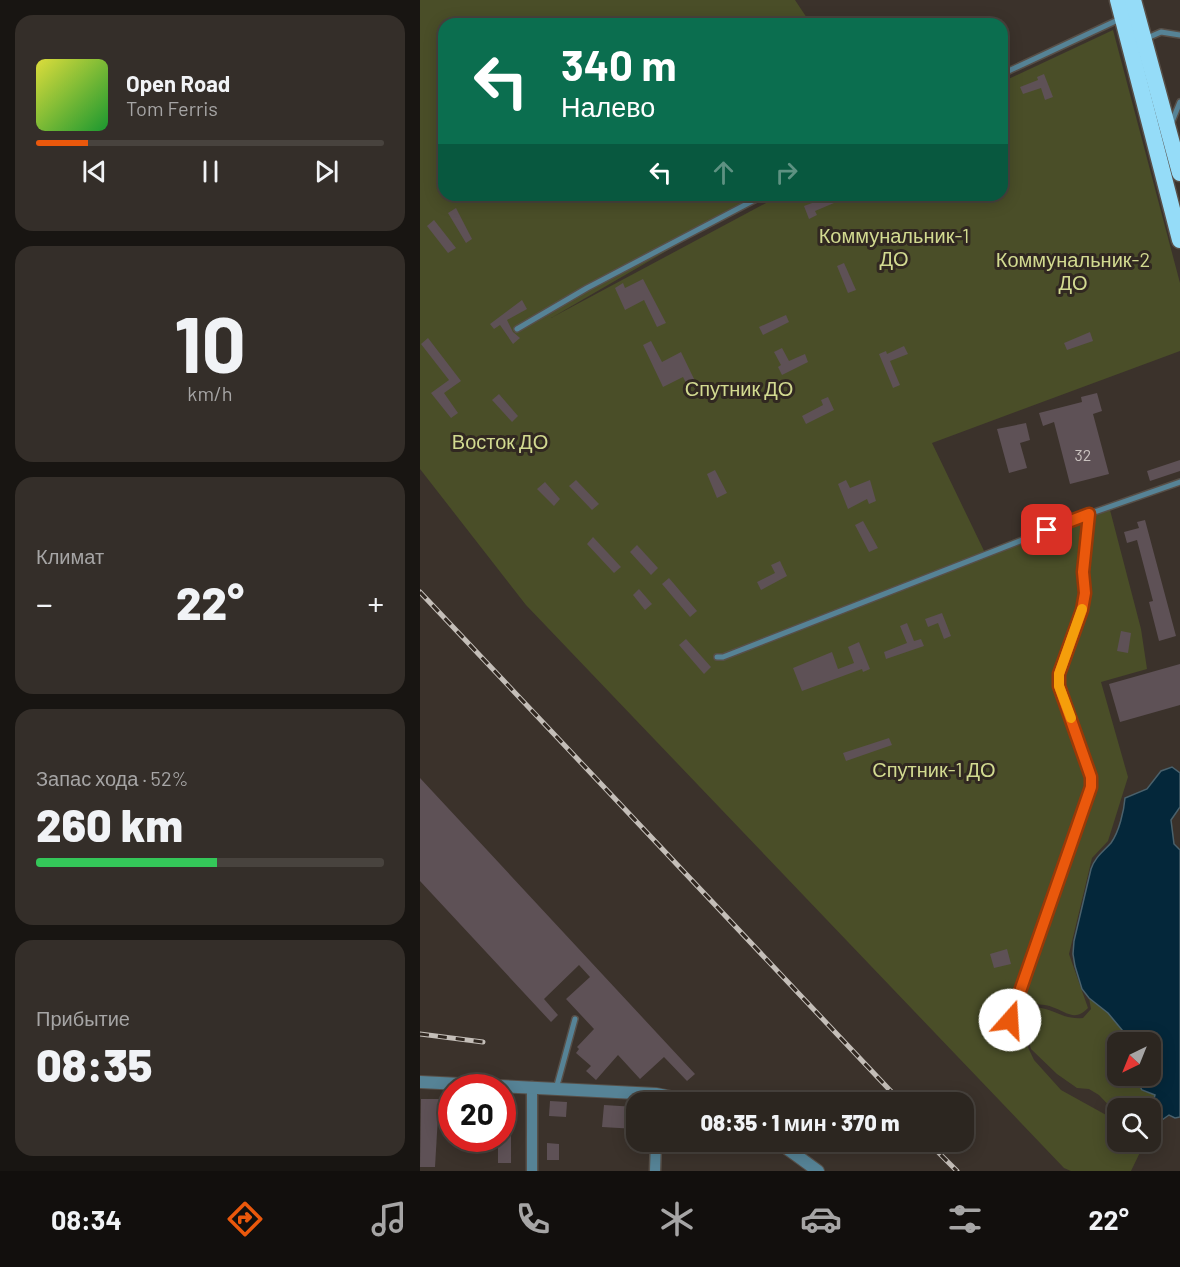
<!DOCTYPE html>
<html lang="ru">
<head>
<meta charset="utf-8">
<style>
	body { margin:0; font-family:Barlow,sans-serif; background:#342e29; color:#f1f3f6; height:100vh; display:flex; flex-direction:column; font-size:22px; white-space:nowrap }
	* { box-sizing:border-box; margin:0 }
	p { font-size:20px; color:#a6a5a5 }
	.icon { flex:none; width:33px; height:33px; fill:none; stroke:currentColor; stroke-width:2; stroke-linecap:round; stroke-linejoin:round }
	.map { position:relative; flex:1; overflow:hidden }
	.panel { display:flex; flex-direction:column; gap:15px; padding:15px; background:#181512; width:420px }
	.panel>* { flex:none }
	.guide { position:absolute; left:18px; top:18px; width:570px; height:183px; border-radius:18px; box-shadow:0 3px 15px #0003,0 0 0 2px #48433e; background:#0b6e4f; color:#fff; overflow:hidden }
	.needle { width:39px; rotate:223deg }
	.tools { position:absolute; left:687px; top:1032px; display:grid; gap:12px }
	.tools a { display:grid; place-items:center; width:54px; height:54px; border-radius:12px; background:#2c2620; box-shadow:0 3px 15px #0003,0 0 0 2px #48433e; font-size:30px }
	.speed { position:absolute; left:18px; top:1074px; display:flex; gap:12px; font-size:30px; font-weight:700; text-align:center }
	.speed>* { display:grid; place-content:center; width:78px; height:78px; border-radius:50%; background:#2c2620; box-shadow:0 3px 15px #0003,0 0 0 2px #48433e; line-height:1 }
	.speed .limit { border:9px solid #d22; background:#fff; color:#111 }
	.pin { position:absolute; display:grid; place-items:center; width:51px; height:51px; color:#fff; margin:-26px; border-radius:12px; box-shadow:0 3px 9px #0006 }
	.me { position:absolute; width:66px; margin:-33px; rotate:19deg; stroke-linejoin:round; filter:drop-shadow(0 0 4px #0008) }
	.turn { display:flex; align-items:center; gap:21px; height:126px; padding:0 24px; font-size:27px }
	.turn .icon { width:78px; height:78px; stroke-width:2.5 }
	.turn b { display:block; font-size:42px; line-height:51px }
	.lanes { display:flex; align-items:center; height:57px; padding:0 24px; background:#0003; justify-content:center; gap:30px; direction:ltr }
	.lanes .off { opacity:.35 }
	.big { font-size:45px; font-weight:800; line-height:1.1 }
	.panel .tile { flex:1; display:flex; flex-direction:column; justify-content:center; gap:9px; min-width:0; padding:0 21px; border-radius:18px; background:#342e29 }
	.panel .dial { align-items:center; gap:0 }
	.dial b { font-size:78px; line-height:1 }
	.song { display:flex; align-items:center; gap:18px }
	.cover { width:72px; height:72px; border-radius:9px; background:linear-gradient(135deg,hsl(60 70% 55%),hsl(130 70% 35%)) }
	.played { height:6px; border-radius:3px; background:linear-gradient(90deg,#ea580c 15%,#48433e 15%) }
	.keys { display:flex; justify-content:space-around; direction:ltr }
	.heat { display:flex; justify-content:space-between; align-items:center; font-size:33px; direction:ltr }
	.charge { height:9px; border-radius:4px; background:linear-gradient(90deg,#34c759 52%,#48433e 0) }
	.trip { position:absolute; left:206px; top:1092px; width:348px; height:60px; border-radius:18px; background:#2c2620; box-shadow:0 3px 15px #0003,0 0 0 2px #48433e; font-weight:800; line-height:60px; text-align:center }
	.dock { display:flex; height:96px; justify-content:space-around; align-items:center; background:#120f0d; color:#a6a5a5 }
	.dock .icon { width:42px; height:42px }
	.dock .on { color:#ea580c }
	.dock b { font-size:27px; color:#f1f3f6 }
	main { display:flex; flex:1; min-height:0 }
	.map>svg:first-child { display:block }
</style>
</head>
<body>
<main>
<section class="panel">
<div class="tile">
<div class="song"><i class="cover"></i><div><b>Open Road</b><p>Tom Ferris</p></div></div>
<div class="played"></div>
<div class="keys"><svg class="icon" aria-label="previous" viewBox="0 0 24 24"><path d="M18 5L8 12l10 7zM5 5v14"/></svg><svg class="icon" aria-label="pause" viewBox="0 0 24 24"><path d="M8 5v14M16 5v14"/></svg><svg class="icon" aria-label="next" viewBox="0 0 24 24"><path d="M6 5l10 7-10 7zM19 5v14"/></svg></div>
</div>
<div class="tile dial"><b>10</b><p>km/h</p></div>
<div class="tile"><p>Климат</p>
<div class="heat"><a>−</a><b class="big">22°</b><a>+</a></div>
</div>
<div class="tile"><p>Запас хода · 52%</p><b class="big">260 km</b><div class="charge"></div></div>
<div class="tile"><p>Прибытие</p><b class="big">08:35</b></div>
</section>
<div class="map">
<svg width="760" height="1171" viewBox="0 0 760 1171">
	<rect width="100%" height="100%" fill="#3b322b"/>
	<g fill="#4a4e28">
		<path d="M0 0H375L391 24H24V195H343L131 318 361 195H582V82L693 30 760 283V351L512 443 567 557 690 510 721 629 727 669 681 682 708 777 688 841 672 858 649 954 668 1008C655 1022 647 1012 632 1007 626 1004 619 1005 612 1004L602 1026 604 1039 614 1060 641 1090 697 1121 698 1142H725L711 1171H651L644 1168 106 605 0 469Z"/>
		<path d="M669 998 688 1013 712 1042H698V1076H714L722 1090 735 1094 731 1109 698 1108 697 1114 679 1095 669 1089 657 1088 637 1074 611 1049 604 1027 609 1016 616 1007C634 1009 644 1020 663 1018L671 1009Z"/>
	</g>
	<path fill="#04273a" stroke="#4a616c" stroke-width="1.5" d="M752 767 760 773V807L751 820 754 844 760 850V1117L755 1118 749 1115 739 1122 731 1123V1109L735 1095 722 1090 714 1076H730V1042H712L688 1013 669 998 662 989 655 966 653 954 654 941 671 869C675 857 683 852 691 843 699 832 704 811 705 798L727 789 741 771Z"/>
	<g fill="#5e5156">
		<polygon points="624,74 633,97 625,100 621,88 603,94 600,87 618,80 617,77"/>
		<polygon points="411,196 414,203 395,211 397,215 389,219 384,206"/>
		<polygon points="36,208 52,239 46,243 28,213"/>
		<polygon points="14,220 36,248 28,253 7,226"/>
		<polygon points="424,263 436,290 428,293 417,266"/>
		<polygon points="223,279 246,323 237,327 224,300 205,310 195,288 203,283 205,288"/>
		<polygon points="102,300 107,309 87,320 93,332 100,338 93,344 80,325 74,329 70,324"/>
		<polygon points="366,315 369,322 343,335 339,327"/>
		<polygon points="670,332 673,341 647,350 644,343"/>
		<polygon points="8,338 41,381 24,393 38,413 31,418 11,393 29,380 1,344"/>
		<polygon points="231,341 242,362 261,352 275,381 267,385 263,377 243,387 223,345"/>
		<polygon points="484,346 488,354 470,361 480,385 473,388 459,354 466,351 467,354"/>
		<polygon points="362,348 369,361 385,354 388,362 362,375 358,367 361,365 354,352"/>
		<polygon points="677,393 682,411 673,414 689,474 650,484 634,422 623,426 619,413 662,402 661,397"/>
		<polygon points="79,394 98,416 92,422 72,400"/>
		<polygon points="408,397 414,410 386,424 382,416 403,405 401,400"/>
		<polygon points="606,423 610,440 600,443 607,468 589,473 577,429"/>
		<polygon points="760,460 760,471 730,481 727,471"/>
		<polygon points="295,470 307,493 297,498 287,474"/>
		<polygon points="156,480 179,504 172,510 149,486"/>
		<polygon points="426,480 430,488 450,480 456,501 449,504 447,499 428,509 418,484"/>
		<polygon points="125,482 140,499 134,506 117,489"/>
		<polygon points="725,520 756,636 739,641 729,602 733,601 717,540 707,543 704,532 719,528 717,522"/>
		<polygon points="443,521 458,548 449,552 435,525"/>
		<polygon points="173,537 201,567 194,573 167,544"/>
		<polygon points="217,545 238,568 231,575 210,552"/>
		<polygon points="360,561 367,576 341,590 337,582 355,573 351,565"/>
		<polygon points="249,578 277,611 270,617 242,584"/>
		<polygon points="219,589 232,604 225,610 213,595"/>
		<polygon points="522,613 531,636 524,639 518,623 508,627 505,619"/>
		<polygon points="487,623 494,641 501,639 504,646 466,659 464,652 487,643 480,626"/>
		<polygon points="701,631 711,633 708,653 697,651"/>
		<polygon points="266,639 291,667 284,674 259,645"/>
		<polygon points="439,642 450,669 443,672 442,669 382,691 373,668 412,652 418,669 434,663 428,647"/>
		<polygon points="760,664 760,705 700,722 689,684"/>
		<polygon points="469,738 472,745 426,761 423,753"/>
		<polygon points="0,778 275,1074 267,1081 244,1057 220,1079 198,1055 176,1080 166,1071 171,1066 156,1053 159,1049 157,1047 174,1029 146,999 170,977 159,965 124,999 138,1015 131,1022 0,881"/>
		<polygon points="587,949 591,964 574,968 570,954"/>
		<polygon points="1,1099 19,1099 15,1167 0,1167"/>
		<polygon points="130,1101 147,1102 146,1117 129,1116"/>
		<polygon points="184,1105 216,1107 216,1129 182,1127"/>
		<polygon points="82,1133 91,1133 91,1163 78,1163 78,1138 82,1138"/>
		<polygon points="127,1143 139,1144 139,1160 127,1160"/>
	</g>
	<g fill="none" stroke-linecap="round" stroke-linejoin="round">
		<defs>
			<g id="service">
				<polyline points="725,39 741,32 760,35"/>
				<polyline points="582,74 700,19"/>
				<polyline points="751,124 760,102"/>
				<polyline points="97,329 167,288 344,195"/>
				<polyline points="297,657 303,657 669,514 760,482"/>
				<polyline points="590,1020 671,787 671,777 639,686 639,674 662,610 665,593 663,572 669,514"/>
				<polyline points="136,1089 155,1019"/>
			</g>
			<g id="minor">
				<polyline points="112,1171 112,1087"/>
				<polyline points="235,1171 236,1142"/>
			</g>
			<g id="tertiary">
				<polyline points="0,1082 236,1094 277,1102"/>
				<polyline points="358,1142 398,1171"/>
			</g>
			<g id="trunk">
				<polyline points="698,0 760,240"/>
				<polyline points="713,0 760,173"/>
			</g>
		</defs>
		<use href="#service" stroke="#574f48" stroke-width="8"/>
		<use href="#minor" stroke="#574f48" stroke-width="13"/>
		<use href="#tertiary" stroke="#574f48" stroke-width="14"/>
		<use href="#trunk" stroke="#574f48" stroke-width="19"/>
		<use href="#service" stroke="#568396" stroke-width="5"/>
		<use href="#minor" stroke="#568396" stroke-width="10"/>
		<use href="#tertiary" stroke="#568396" stroke-width="12"/>
		<use href="#trunk" stroke="#95dcf8" stroke-width="16"/>
		<defs>
			<g id="rail">
				<polyline points="0,592 481,1102"/>
				<polyline points="0,1034 63,1042"/>
				<polyline points="508,1142 537,1171"/>
			</g>
		</defs>
		<use href="#rail" stroke="#c4beb8" stroke-width="5"/>
		<use href="#rail" stroke="#312821" stroke-width="3" stroke-dasharray="9" stroke-linecap="butt"/>
	</g>
	<g fill="none" stroke-linecap="round" stroke-linejoin="round">
		<defs>
			<polyline id="route" points="590,1020 671,787 671,777 639,686 639,674 662,610 665,593 663,572 669,514 627,530"/>
		</defs>
		<use href="#route" stroke="#983908" stroke-width="15"/>
		<use href="#route" stroke="#ea580c" stroke-width="10"/>
		<polyline stroke="#f59e0b" stroke-width="10" points="651,718 639,686 639,674 662,609"/>
	</g>
	<g text-anchor="middle" stroke-width="6" stroke-linejoin="round" paint-order="stroke">
		<g font-size="16" fill="#c9c2bf">
			<text x="663" y="461">32</text>
		</g>
		<g font-size="20" fill="#d2da90" stroke="#312821">
			<text x="474" y="243">Коммунальник-1<tspan x="474" dy="23">ДО</tspan></text>
			<text x="653" y="267">Коммунальник-2<tspan x="653" dy="23">ДО</tspan></text>
			<text x="319" y="396">Спутник ДО</text>
			<text x="80" y="449">Восток ДО</text>
			<text x="514" y="777">Спутник-1 ДО</text>
		</g>
	</g>
</svg>
<div class="tools">
<a><svg class="needle" viewBox="-14 -14 28 28"><path d="M0-13l5 13h-10z" fill="#e53935"/><path d="M0 13l5-13h-10z" fill="#a6a5a5"/></svg></a>
<a><svg class="icon" aria-label="search" viewBox="0 0 24 24"><circle cx="10" cy="10" r="6"/><path d="M15 15l6 6"/></svg></a>
</div>
<div class="speed"><div class="limit">20</div></div>
<div class="pin" style="left:627px;top:530px;background:#d93025"><svg class="icon" aria-label="arrive" viewBox="0 0 24 24"><path d="M6 21V4h12l-3 4 3 4H6"/></svg></div>
<svg class="me" style="left:590px;top:1020px" viewBox="-20 -20 40 40"><circle r="19" fill="#fff"/><path d="M0-13L10 11 0 6-10 11z" fill="#ea580c"/></svg>
<div class="trip">08:35 · 1 мин · 370 m</div>
<div class="guide">
<div class="turn"><svg class="icon" aria-label="left" viewBox="0 0 24 24"><path d="M17 20v-9H6M10 6l-5 5 5 5"/></svg><div><b>340 m</b>Налево</div></div>
<div class="lanes"><svg class="icon" aria-label="left" viewBox="0 0 24 24"><path d="M17 20v-9H6M10 6l-5 5 5 5"/></svg><svg class="icon off" aria-label="ahead" viewBox="0 0 24 24"><path d="M12 20V5M6 11l6-6 6 6"/></svg><svg class="icon off" aria-label="right" viewBox="0 0 24 24"><path d="M7 20v-9h11M14 6l5 5-5 5"/></svg></div>
</div>
</div>
</main>
<nav class="dock">
<b>08:34</b>
<svg class="icon on" aria-label="directions" viewBox="0 0 24 24"><path d="M12 3l9 9-9 9-9-9zM9 14v-3h6M13 9l2 2-2 2"/></svg>
<svg class="icon" aria-label="music" viewBox="0 0 24 24"><path d="M9 18V5l10-2v13"/><circle cx="6" cy="18" r="3"/><circle cx="16" cy="16" r="3"/></svg>
<svg class="icon" aria-label="phone" viewBox="0 0 24 24"><path d="M5 4h4l2 5-3 2q2 4 5 5l2-3 5 2v4C11 20 4 13 5 4z"/></svg>
<svg class="icon" aria-label="climate" viewBox="0 0 24 24"><path d="M12 3v18M4 7l16 10M4 17L20 7"/></svg>
<svg class="icon" aria-label="car" viewBox="0 0 24 24"><path d="M5 17H2v-5l4-1 3-4h7l3 4 3 1v5h-3M9 17h6M6 11h13"/><circle cx="7" cy="17" r="2"/><circle cx="17" cy="17" r="2"/></svg>
<svg class="icon" aria-label="filters" viewBox="0 0 24 24"><path d="M4 7h16M4 17h16"/><circle cx="9" cy="7" r="2"/><circle cx="15" cy="17" r="2"/></svg>
<b>22°</b>
</nav>
</body>
</html>
